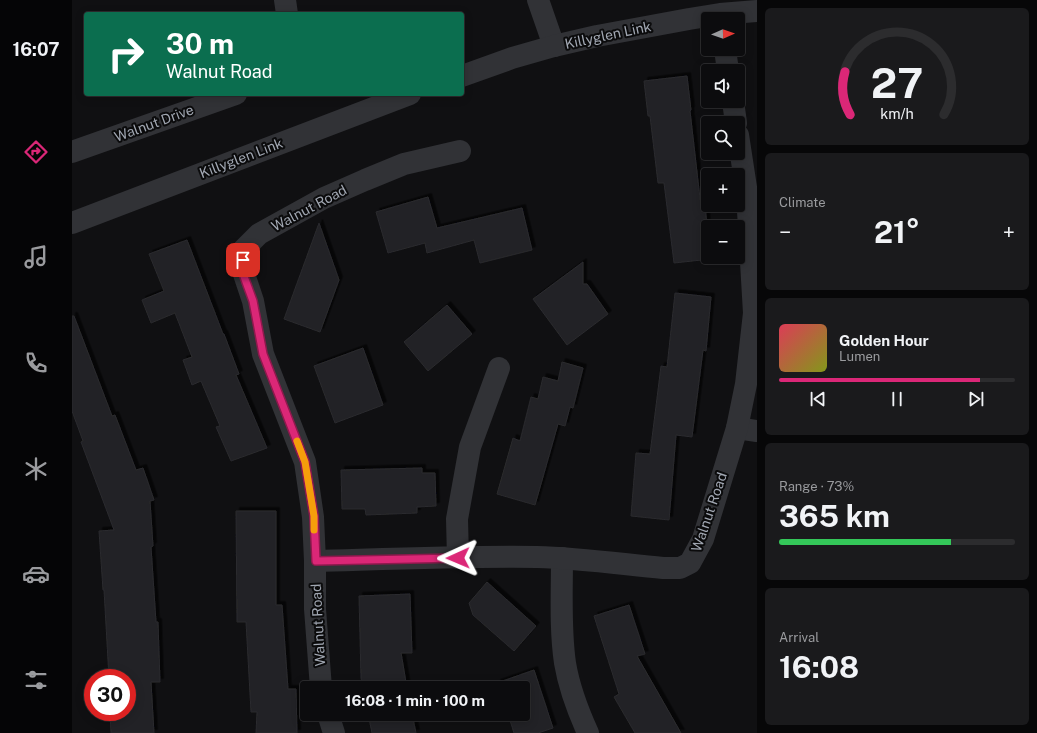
<!DOCTYPE html>
<html lang="en">
<head>
<meta charset="utf-8">
<style>
	body { margin:0; font-family:"Public Sans",sans-serif; background:#1a1a1c; color:#f1f3f6; height:100vh; display:flex; flex-direction:column; font-size:15px; white-space:nowrap }
	* { box-sizing:border-box; margin:0 }
	p { font-size:13px; color:#9a9b9e }
	.icon { flex:none; width:22px; height:22px; fill:none; stroke:currentColor; stroke-width:2; stroke-linecap:round; stroke-linejoin:round }
	.map { position:relative; flex:1; overflow:hidden }
	.sheet { display:flex; flex-direction:column; gap:8px; padding:8px; background:#070708; width:280px }
	.sheet>* { flex:none }
	.hud { position:absolute; left:12px; top:12px; width:380px; height:84px; border-radius:4px; box-shadow:0 2px 10px #0003,0 0 0 1px #2c2c2e; background:#0b6e4f; color:#fff; overflow:hidden }
	.needle { width:26px; rotate:88deg }
	.controls { position:absolute; left:629px; top:12px; display:grid; gap:8px }
	.controls a { display:grid; place-items:center; width:44px; height:44px; border-radius:4px; background:#0c0c0e; box-shadow:0 2px 10px #0003,0 0 0 1px #2c2c2e; font-size:20px }
	.speed { position:absolute; left:12px; top:669px; display:flex; gap:8px; font-size:20px; font-weight:700; text-align:center }
	.speed>* { display:grid; place-content:center; width:52px; height:52px; border-radius:50%; background:#0c0c0e; box-shadow:0 2px 10px #0003,0 0 0 1px #2c2c2e; line-height:1 }
	.speed .limit { border:6px solid #d22; background:#fff; color:#111 }
	.pin { position:absolute; display:grid; place-items:center; width:34px; height:34px; color:#fff; margin:-17px; border-radius:8px; box-shadow:0 2px 6px #0006 }
	.me { position:absolute; width:44px; margin:-22px; rotate:269deg; stroke-linejoin:round; filter:drop-shadow(0 0 3px #0008) }
	.turn { display:flex; align-items:center; gap:14px; height:84px; padding:0 16px; font-size:18px }
	.turn .icon { width:52px; height:52px; stroke-width:2.5 }
	.turn b { display:block; font-size:28px; line-height:34px }
	.big { font-size:30px; font-weight:700; line-height:1.1 }
	.sheet .widget { flex:1; display:flex; flex-direction:column; justify-content:center; gap:6px; min-width:0; padding:0 14px; border-radius:6px; background:#1a1a1c }
	.sheet .dial { align-items:center; gap:0 }
	.dial svg { height:104px; overflow:visible; fill:none; stroke:#2c2c2e; stroke-width:7; stroke-linecap:round; text-anchor:middle }
	.dial text { fill:#f1f3f6; stroke:none }
	.song { display:flex; align-items:center; gap:12px }
	.cover { width:48px; height:48px; border-radius:6px; background:linear-gradient(135deg,hsl(350 70% 55%),hsl(70 70% 35%)) }
	.played { height:4px; border-radius:2px; background:linear-gradient(90deg,#db2777 85%,#2c2c2e 85%) }
	.keys { display:flex; justify-content:space-around; direction:ltr }
	.heat { display:flex; justify-content:space-between; align-items:center; font-size:22px; direction:ltr }
	.charge { height:6px; border-radius:3px; background:linear-gradient(90deg,#34c759 73%,#2c2c2e 0) }
	.trip { position:absolute; left:228px; top:681px; width:230px; height:40px; border-radius:4px; background:#0c0c0e; box-shadow:0 2px 10px #0003,0 0 0 1px #2c2c2e; font-weight:700; line-height:40px; text-align:center }
	main { display:flex; flex:1; min-height:0 }
	.dock { display:flex; flex-direction:column; width:72px; justify-content:space-around; align-items:center; background:#050506; color:#9a9b9e }
	.dock .icon { width:28px; height:28px }
	.dock .current { color:#db2777 }
	.dock b { font-size:18px; color:#f1f3f6 }
	.map>svg:first-child { display:block }
</style>
</head>
<body>
<main>
<nav class="dock">
<b>16:07</b>
<svg class="icon current" aria-label="directions" viewBox="0 0 24 24"><path d="M12 3l9 9-9 9-9-9zM9 14v-3h6M13 9l2 2-2 2"/></svg>
<svg class="icon" aria-label="music" viewBox="0 0 24 24"><path d="M9 18V5l10-2v13"/><circle cx="6" cy="18" r="3"/><circle cx="16" cy="16" r="3"/></svg>
<svg class="icon" aria-label="phone" viewBox="0 0 24 24"><path d="M5 4h4l2 5-3 2q2 4 5 5l2-3 5 2v4C11 20 4 13 5 4z"/></svg>
<svg class="icon" aria-label="climate" viewBox="0 0 24 24"><path d="M12 3v18M4 7l16 10M4 17L20 7"/></svg>
<svg class="icon" aria-label="car" viewBox="0 0 24 24"><path d="M5 17H2v-5l4-1 3-4h7l3 4 3 1v5h-3M9 17h6M6 11h13"/><circle cx="7" cy="17" r="2"/><circle cx="17" cy="17" r="2"/></svg>
<svg class="icon" aria-label="filters" viewBox="0 0 24 24"><path d="M4 7h16M4 17h16"/><circle cx="9" cy="7" r="2"/><circle cx="15" cy="17" r="2"/></svg>
</nav>
<div class="map">
<svg width="685" height="733" viewBox="0 0 685 733">
	<defs>
		<filter id="shadow"><feDropShadow dx="3.5" dy="-3.5" stdDeviation="0" flood-color="#0009"/></filter>
	</defs>
	<rect width="100%" height="100%" fill="#101012"/>
	<g fill="#232326" stroke="#2a2a2e" filter="url(#shadow)">
		<polygon points="615,76 619,110 618,111 629,207 633,206 636,235 636,257 638,257 639,259 602,263 592,183 586,183 578,116 576,116 572,81"/>
		<polygon points="356,197 365,228 450,208 460,250 408,263 402,240 355,253 353,243 316,253 304,212"/>
		<polygon points="247,223 267,280 248,332 212,319"/>
		<polygon points="115,240 151,334 152,334 167,374 164,375 195,448 159,461 144,427 148,426 129,381 120,385 111,360 120,357 103,313 79,323 70,300 92,291 77,254"/>
		<polygon points="511,262 511,284 515,284 536,314 495,345 461,299"/>
		<polygon points="603,293 639,297 634,351 631,350 620,437 604,435 597,520 559,516 564,453 578,454 589,366 595,367"/>
		<polygon points="375,305 400,334 356,371 332,342"/>
		<polygon points="0,316 2,316 40,416 43,415 64,470 71,468 82,500 78,501 81,546 79,547 84,622 86,622 88,682 79,682 82,733 39,733 38,712 55,712 55,678 37,678 32,590 31,590 27,531 42,530 9,442 11,441 0,411"/>
		<polygon points="291,348 311,405 263,423 242,366"/>
		<polygon points="490,362 511,368 501,408 498,407 493,426 486,424 463,505 425,494 441,438 448,441 459,397 466,399 471,377 486,381"/>
		<polygon points="350,468 350,473 363,473 364,506 345,507 345,513 294,515 293,509 270,509 269,470"/>
		<polygon points="164,511 204,511 204,605 210,605 216,689 224,689 225,733 184,733 185,712 179,712 174,622 165,622"/>
		<polygon points="415,582 464,626 442,651 401,615 397,603"/>
		<polygon points="338,594 340,653 329,653 335,688 291,688 289,678 287,596"/>
		<polygon points="557,605 573,654 565,656 609,733 563,733 542,697 547,694 522,616"/>
		<polygon points="462,670 481,728 466,733 442,733 436,714 451,714 451,688 427,688 425,683"/>
		<polygon points="296,714 340,714 344,733 300,733"/>
	</g>
	<g fill="none" stroke-linecap="round" stroke-linejoin="round">
		<g stroke="#313236" stroke-width="22">
			<polyline points="213,0 215,14"/>
			<polyline points="466,0 482,46"/>
			<polyline points="653,49 656,71"/>
			<polyline points="661,101 664,123"/>
			<polyline points="0,152 164,94"/>
			<polyline points="665,428 685,431"/>
			<polyline points="386,558 385,519 398,447 427,368"/>
			<path d="M490 558C490 593 488 629 493 663 497 687 506 711 516 733"/>
			<path d="M243 561C317 559 391 556 465 557 507 558 549 564 591 568H608L618 563 631 539 665 428 674 384 682 313 675 194 666 135"/>
			<polyline points="249,688 243,609 243,561 241,517 233,462 191,354 181,301 171,271 171,250 187,234 252,198 293,180 332,164 388,151"/>
			<polyline points="256,714 262,733"/>
		</g>
		<g stroke="#313236" stroke-width="22">
			<polyline points="390,76 440,58 482,46 525,36 617,19 648,14 685,11"/>
			<polyline points="0,223 338,94"/>
		</g>
	</g>
	<g fill="none" stroke-linecap="round" stroke-linejoin="round">
		<defs>
			<polyline id="route" points="171,260 170,271 181,301 191,354 233,462 242,516 244,561 386,558"/>
		</defs>
		<use href="#route" stroke="#8e194d" stroke-width="10"/>
		<use href="#route" stroke="#db2777" stroke-width="7"/>
		<polyline stroke="#f59e0b" stroke-width="7" points="225,441 233,462 242,516 242,530"/>
	</g>
	<g text-anchor="middle" stroke-width="4" stroke-linejoin="round" paint-order="stroke">
		<g font-size="14" fill="#a1a7b2" stroke="#0b0b0c">
			<text transform="translate(536 35) rotate(-12)" y="5">Killyglen Link</text>
			<text transform="translate(82 123) rotate(-20)" y="5">Walnut Drive</text>
			<text transform="translate(169 158) rotate(-21)" y="5">Killyglen Link</text>
			<text transform="translate(237 208) rotate(-28)" y="5">Walnut Road</text>
			<text transform="translate(637 512) rotate(-71)" y="5">Walnut Road</text>
			<text transform="translate(246 625) rotate(-93)" y="5">Walnut Road</text>
		</g>
	</g>
</svg>
<div class="controls">
<a><svg class="needle" viewBox="-14 -14 28 28"><path d="M0-13l5 13h-10z" fill="#e53935"/><path d="M0 13l5-13h-10z" fill="#9a9b9e"/></svg></a>
<a><svg class="icon" aria-label="sound" viewBox="0 0 24 24"><path d="M4 9h4l5-4v14l-5-4H4zM17 9q2 3 0 6"/></svg></a>
<a><svg class="icon" aria-label="search" viewBox="0 0 24 24"><circle cx="10" cy="10" r="6"/><path d="M15 15l6 6"/></svg></a>
<a>+</a>
<a>−</a>
</div>
<div class="speed"><div class="limit">30</div></div>
<div class="pin" style="left:171px;top:260px;background:#d93025"><svg class="icon" aria-label="arrive" viewBox="0 0 24 24"><path d="M6 21V4h12l-3 4 3 4H6"/></svg></div>
<svg class="me" style="left:386px;top:558px" viewBox="-20 -20 40 40"><path d="M0-17L14 15 0 8-14 15z" fill="#db2777" stroke="#fff" stroke-width="4"/></svg>
<div class="trip">16:08 · 1 min · 100 m</div>
<div class="hud">
<div class="turn"><svg class="icon" aria-label="right" viewBox="0 0 24 24"><path d="M7 20v-9h11M14 6l5 5-5 5"/></svg><div><b>30 m</b>Walnut Road</div></div>
</div>
</div>
<section class="sheet">
<div class="widget dial"><svg viewBox="0 0 100 80">
<path d="M14 69A42 42 0 1 1 86 69"/>
<path d="M14 69A42 42 0 0 1 10 36" stroke="#db2777"/>
<text x="50" y="56" font-size="32" font-weight="700">27</text>
<text x="50" y="72" font-size="11">km/h</text>
</svg></div>
<div class="widget"><p>Climate</p>
<div class="heat"><a>−</a><b class="big">21°</b><a>+</a></div>
</div>
<div class="widget">
<div class="song"><i class="cover"></i><div><b>Golden Hour</b><p>Lumen</p></div></div>
<div class="played"></div>
<div class="keys"><svg class="icon" aria-label="previous" viewBox="0 0 24 24"><path d="M18 5L8 12l10 7zM5 5v14"/></svg><svg class="icon" aria-label="pause" viewBox="0 0 24 24"><path d="M8 5v14M16 5v14"/></svg><svg class="icon" aria-label="next" viewBox="0 0 24 24"><path d="M6 5l10 7-10 7zM19 5v14"/></svg></div>
</div>
<div class="widget"><p>Range · 73%</p><b class="big">365 km</b><div class="charge"></div></div>
<div class="widget"><p>Arrival</p><b class="big">16:08</b></div>
</section>
</main>
</body>
</html>
